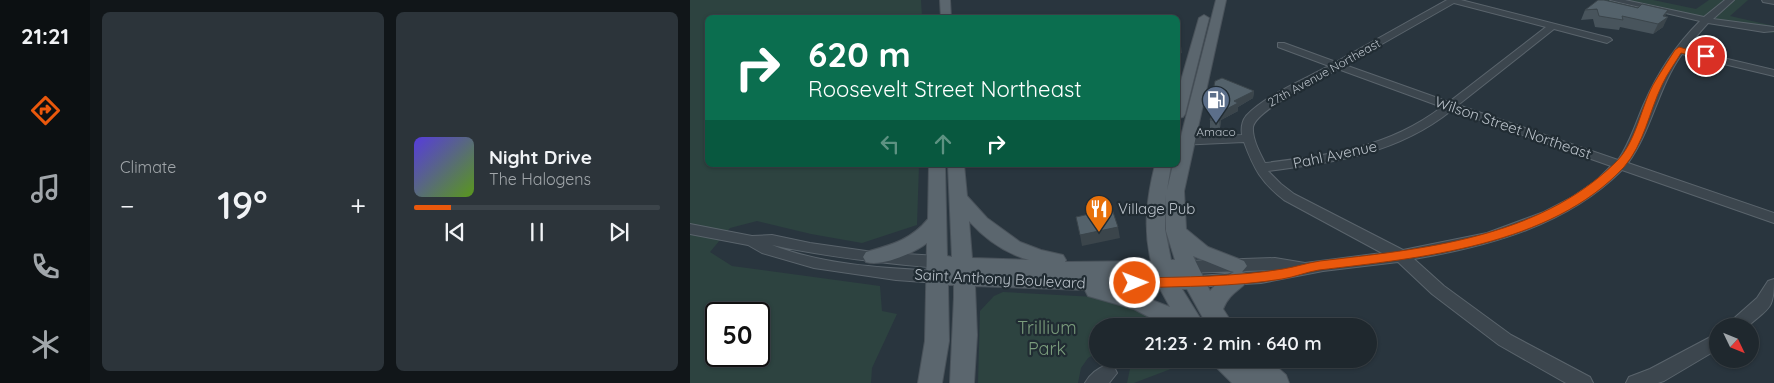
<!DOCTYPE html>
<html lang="en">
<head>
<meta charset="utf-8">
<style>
	body { margin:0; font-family:Quicksand,sans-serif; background:#2c343a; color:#f1f3f6; height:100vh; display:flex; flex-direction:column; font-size:19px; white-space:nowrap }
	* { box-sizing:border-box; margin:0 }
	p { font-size:16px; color:#a1a6aa }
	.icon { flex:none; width:28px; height:28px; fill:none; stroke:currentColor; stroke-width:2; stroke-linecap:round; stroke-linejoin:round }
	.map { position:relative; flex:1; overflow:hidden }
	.drawer { display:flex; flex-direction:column; gap:12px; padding:12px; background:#111619; width:600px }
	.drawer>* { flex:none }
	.top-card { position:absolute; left:15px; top:15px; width:475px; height:152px; border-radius:8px; box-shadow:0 1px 4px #0004,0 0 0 1px #3c444a; background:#0b6e4f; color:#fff; overflow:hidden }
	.needle { width:32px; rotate:133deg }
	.fabs { position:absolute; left:1019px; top:318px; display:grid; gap:10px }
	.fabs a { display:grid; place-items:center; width:50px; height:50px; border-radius:50%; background:#1f282e; box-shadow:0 1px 4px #0004,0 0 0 1px #3c444a; font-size:25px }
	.speed { position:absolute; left:15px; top:302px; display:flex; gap:10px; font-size:25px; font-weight:700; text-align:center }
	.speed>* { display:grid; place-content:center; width:65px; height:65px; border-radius:50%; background:#1f282e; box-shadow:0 1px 4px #0004,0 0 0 1px #3c444a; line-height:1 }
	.speed .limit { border:2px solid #111; border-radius:8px; background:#fff; color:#111 }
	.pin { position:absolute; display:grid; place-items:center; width:42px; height:42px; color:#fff; margin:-21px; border:2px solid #fff; border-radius:50%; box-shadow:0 1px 5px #0007 }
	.me { position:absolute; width:55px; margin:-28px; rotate:89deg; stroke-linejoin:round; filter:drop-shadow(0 0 4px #0008) }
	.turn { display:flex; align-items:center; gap:18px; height:105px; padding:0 20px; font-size:22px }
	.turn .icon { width:65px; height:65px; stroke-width:2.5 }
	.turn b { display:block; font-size:35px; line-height:42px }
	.lanes { display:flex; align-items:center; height:48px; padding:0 20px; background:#0003; justify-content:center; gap:25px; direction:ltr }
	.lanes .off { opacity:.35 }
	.big { font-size:38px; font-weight:600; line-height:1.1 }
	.drawer .widget { flex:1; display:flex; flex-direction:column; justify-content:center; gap:8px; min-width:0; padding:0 18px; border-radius:8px; background:#2c343a }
	.song { display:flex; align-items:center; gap:15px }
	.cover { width:60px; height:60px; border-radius:8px; background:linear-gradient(135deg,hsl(250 70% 55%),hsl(90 70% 35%)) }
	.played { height:5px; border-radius:2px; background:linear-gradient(90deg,#ea580c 15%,#3c444a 15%) }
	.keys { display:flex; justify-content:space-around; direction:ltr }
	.heat { display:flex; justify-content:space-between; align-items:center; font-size:28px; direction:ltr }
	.drawer .tiles { flex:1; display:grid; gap:12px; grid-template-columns:repeat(2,1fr) }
	.trip { position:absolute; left:399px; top:318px; width:288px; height:50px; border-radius:25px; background:#1f282e; box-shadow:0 1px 4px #0004,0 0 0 1px #3c444a; font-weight:600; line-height:50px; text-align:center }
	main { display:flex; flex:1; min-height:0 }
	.dock { display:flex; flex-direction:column; width:90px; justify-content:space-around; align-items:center; background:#0c1012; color:#a1a6aa }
	.dock .icon { width:35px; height:35px }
	.dock .on { color:#ea580c }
	.dock b { font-size:22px; color:#f1f3f6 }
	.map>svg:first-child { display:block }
</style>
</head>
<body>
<main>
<nav class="dock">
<b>21:21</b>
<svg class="icon on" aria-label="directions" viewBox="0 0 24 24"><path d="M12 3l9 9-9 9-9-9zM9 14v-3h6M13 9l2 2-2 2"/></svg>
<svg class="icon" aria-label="music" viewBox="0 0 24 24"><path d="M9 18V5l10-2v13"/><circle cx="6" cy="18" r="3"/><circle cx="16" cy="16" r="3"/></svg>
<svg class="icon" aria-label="phone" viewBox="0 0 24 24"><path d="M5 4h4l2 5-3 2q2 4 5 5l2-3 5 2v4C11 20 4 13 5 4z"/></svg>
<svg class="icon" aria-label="climate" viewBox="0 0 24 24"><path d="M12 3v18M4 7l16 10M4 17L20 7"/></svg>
</nav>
<section class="drawer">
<div class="tiles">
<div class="widget"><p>Climate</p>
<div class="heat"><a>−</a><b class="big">19°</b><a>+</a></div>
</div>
<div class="widget">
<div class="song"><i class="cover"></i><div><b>Night Drive</b><p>The Halogens</p></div></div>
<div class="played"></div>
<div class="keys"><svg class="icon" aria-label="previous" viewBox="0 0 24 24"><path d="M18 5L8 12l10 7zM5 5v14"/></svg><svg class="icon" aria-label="pause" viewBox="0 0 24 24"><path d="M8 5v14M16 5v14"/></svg><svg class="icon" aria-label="next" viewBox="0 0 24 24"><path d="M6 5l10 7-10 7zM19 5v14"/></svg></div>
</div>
</div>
</section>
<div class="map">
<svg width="1084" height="383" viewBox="0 0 1084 383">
	<rect width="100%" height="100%" fill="#29353e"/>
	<g fill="#2d4340" fill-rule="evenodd">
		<path d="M0 0H231L232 17 18 18V165H229L227 225 172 243 121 234 67 221 40 228 20 252 42 266 190 286 192 311 207 314 182 368 181 383H0ZM26 314H69V356H26Z"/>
		<polygon points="913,0 963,0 1006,9 1019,0 1058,0 1040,16 1084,26 1084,33 1025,25"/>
		<polygon points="313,292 406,297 445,309 478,326 408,326 407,353 398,358 391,368 388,383 288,383 290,311 304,296"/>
		<polygon points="436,359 507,359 444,383 437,383 441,364"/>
	</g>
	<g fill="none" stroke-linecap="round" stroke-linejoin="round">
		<defs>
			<g id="minor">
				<path d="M757 0H771L920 38 922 40 917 43 864 29 768 105 928 160C940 143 946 122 954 104 968 72 986 45 1010 21L920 0H935L1014 17 1035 0H1044L1023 19 1084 27V31L1074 32 1018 23 995 49 1084 70V76L992 54C968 87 962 130 938 163L1084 213V223L932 170C877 225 800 246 724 259L754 286 821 335 900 377 903 383H876L809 345 742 294 708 262 633 271 571 283 503 287 497 285 495 281 497 277 584 270 496 273 490 271 488 267 490 263 496 261 585 258 615 263 692 253 594 200C571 182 564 169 554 142L488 145V137L552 135C551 128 552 121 556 116 574 96 615 79 639 66L588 47V43H594L646 62ZM764 3 856 27 759 102 655 65ZM648 69 752 107C698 148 640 155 575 163 570 153 562 139 563 127 566 110 631 78 648 69ZM762 110 921 166 906 181 881 198 854 212 797 233 713 250 604 194 591 184 578 171C646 162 707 154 762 110Z"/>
				<polygon points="1072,0 1084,0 1084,4 1073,2"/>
				<path d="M0 224 62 236 82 235 120 243 183 252 248 256 254 258 256 262 254 266 248 268C192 263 137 257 82 245 133 265 193 268 248 271L254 273 256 277 254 281 248 283 206 280 124 268 72 253 58 245 0 234Z"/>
				<path d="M1084 279C1084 309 1080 307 1058 326H1038L1041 321 1067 298 1078 281Z"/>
				<polygon points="1028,333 1028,349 974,381 968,383 936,383 939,377 960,369"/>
				<path d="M417 365 424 367 427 373 419 383H395C400 374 408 368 417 365Z"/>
			</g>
			<g id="major">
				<polygon points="250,0 260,0 261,18 251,18"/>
				<path d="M526 0H536L494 191 496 229 518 247 554 261 557 266 552 272 556 273 559 278C552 291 541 290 533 309L544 326H521L513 318 497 289H492L515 326H476L444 309 398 296 395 290 285 286 287 335 284 383H260L264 297V285H258L259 341 252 383H228L235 341 237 243C224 253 192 267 176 262L173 257 176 252C201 245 221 240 238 219L239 165H255L257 256 262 257 258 165H274L277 196 297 218 330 242 351 250 373 255 376 260 375 262 461 261C453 228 457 197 465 165H481L477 190 483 165H488V148ZM476 194V231L485 260H481L475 229ZM279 221C296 240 315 253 339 260L282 258ZM503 256 540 271 544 272 531 279 520 291ZM470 289 480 307 436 290Z"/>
				<polygon points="514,15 519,18 495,114 493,117 488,118 488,91 509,18"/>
				<polygon points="521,359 549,359 551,361 550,359 578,359 596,375 599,383 542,383 525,366"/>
			</g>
		</defs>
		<use href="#minor" stroke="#5a646c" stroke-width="2"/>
		<use href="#major" stroke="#49525a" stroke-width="2"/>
		<use href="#minor" fill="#3c464e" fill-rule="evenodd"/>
		<use href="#major" fill="#5b666e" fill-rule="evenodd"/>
	</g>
	<g fill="#48545c">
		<polygon points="948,8 976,16 973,27 963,34 930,27 929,30 905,27 903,19 891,20 895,10"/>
		<polygon points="524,86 564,91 563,98 548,107 548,111 531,120 530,128 520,128 520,120 522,112 521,100 529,96 524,93"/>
	</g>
	<g fill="#3b454b">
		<polygon points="978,10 974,19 978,17 973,27 963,34 968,24"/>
		<polygon points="488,46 491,46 492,53 488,54"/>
		<polygon points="564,91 563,98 548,107 548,111 531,120 530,128 529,120 531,112 544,101"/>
		<polygon points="428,227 430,238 392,246 390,235"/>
	</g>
	<g fill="#54626b" stroke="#3b454b">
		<polygon points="908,0 914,0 948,8 952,4 978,10 973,16 978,17 968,24 932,16 933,20 909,16 907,9 895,10"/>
		<polygon points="532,78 564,91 544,101 548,103 531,112 529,120 520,120 522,110 521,100 537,91 524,86 525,81"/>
		<polygon points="422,209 428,227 390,235 386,217"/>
	</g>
	<path fill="#ea580c" stroke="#983908" d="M989 47 1020 56 1016 59 991 53C985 63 977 74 972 85 959 112 954 144 934 167 861 246 730 258 629 270 616 272 605 277 592 279 544 287 494 286 445 288L440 286 438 283 440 279 445 278C494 277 544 277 593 269 605 267 617 263 630 261 732 249 847 239 925 163 946 143 950 110 963 85 970 73 978 61 985 50Z"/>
	<defs>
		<symbol id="fuel-pin" viewBox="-11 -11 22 30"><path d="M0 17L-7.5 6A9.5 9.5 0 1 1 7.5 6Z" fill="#5c6f8a" stroke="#212c33"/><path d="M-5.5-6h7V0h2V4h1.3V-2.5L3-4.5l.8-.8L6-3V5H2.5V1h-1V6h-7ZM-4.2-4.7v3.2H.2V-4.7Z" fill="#fff"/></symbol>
		<symbol id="restaurant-pin" viewBox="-11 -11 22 30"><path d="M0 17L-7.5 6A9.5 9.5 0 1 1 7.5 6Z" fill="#e8710a" stroke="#212c33"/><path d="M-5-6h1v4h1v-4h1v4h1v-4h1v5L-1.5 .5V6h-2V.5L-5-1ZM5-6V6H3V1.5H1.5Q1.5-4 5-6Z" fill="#fff"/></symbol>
	</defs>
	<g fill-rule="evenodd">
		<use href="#fuel-pin" x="510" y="84" width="32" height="43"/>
		<use href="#restaurant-pin" x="393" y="193" width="32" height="43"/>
	</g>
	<g text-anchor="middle" stroke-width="4.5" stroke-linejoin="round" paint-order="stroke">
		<g font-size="12" fill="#b9c1c9" stroke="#212c33">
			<text transform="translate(634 73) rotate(-29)" y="4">27th Avenue Northeast</text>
		</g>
		<g font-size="12" fill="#b9c1c9" stroke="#212c33">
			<text x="526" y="136">Amaco</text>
		</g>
		<g font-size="15" fill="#b9c1c9" stroke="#212c33">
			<text transform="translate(823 128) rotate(19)" y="5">Wilson Street Northeast</text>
			<text transform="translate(645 155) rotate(-12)" y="5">Pahl Avenue</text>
			<text transform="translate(310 279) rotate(3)" y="5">Saint Anthony Boulevard</text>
		</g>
		<g font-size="15" fill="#b9c1c9" stroke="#212c33" text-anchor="start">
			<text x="428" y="214">Village Pub</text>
		</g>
		<g font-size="18" fill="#7a9c7c" stroke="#212c33">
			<text x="357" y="334">Trillium<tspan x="357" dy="21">Park</tspan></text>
		</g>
	</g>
</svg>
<div class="fabs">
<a><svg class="needle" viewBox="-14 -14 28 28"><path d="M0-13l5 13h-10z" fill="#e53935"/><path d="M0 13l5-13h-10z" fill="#a1a6aa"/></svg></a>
</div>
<div class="speed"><div class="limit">50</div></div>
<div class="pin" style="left:1016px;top:56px;background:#d93025"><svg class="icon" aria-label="arrive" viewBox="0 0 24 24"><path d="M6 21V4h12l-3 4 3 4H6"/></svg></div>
<svg class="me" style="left:445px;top:283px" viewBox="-20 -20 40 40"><circle r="17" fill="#ea580c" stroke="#fff" stroke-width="3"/><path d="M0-11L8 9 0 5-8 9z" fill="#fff"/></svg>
<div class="trip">21:23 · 2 min · 640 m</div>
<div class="top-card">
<div class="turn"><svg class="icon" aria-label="right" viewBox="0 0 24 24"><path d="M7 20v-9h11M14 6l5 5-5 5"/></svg><div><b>620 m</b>Roosevelt Street Northeast</div></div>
<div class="lanes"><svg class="icon off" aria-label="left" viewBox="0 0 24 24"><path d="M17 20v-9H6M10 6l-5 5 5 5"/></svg><svg class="icon off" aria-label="ahead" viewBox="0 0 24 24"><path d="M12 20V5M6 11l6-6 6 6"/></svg><svg class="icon" aria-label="right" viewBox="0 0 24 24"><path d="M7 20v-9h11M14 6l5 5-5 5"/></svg></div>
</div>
</div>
</main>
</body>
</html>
